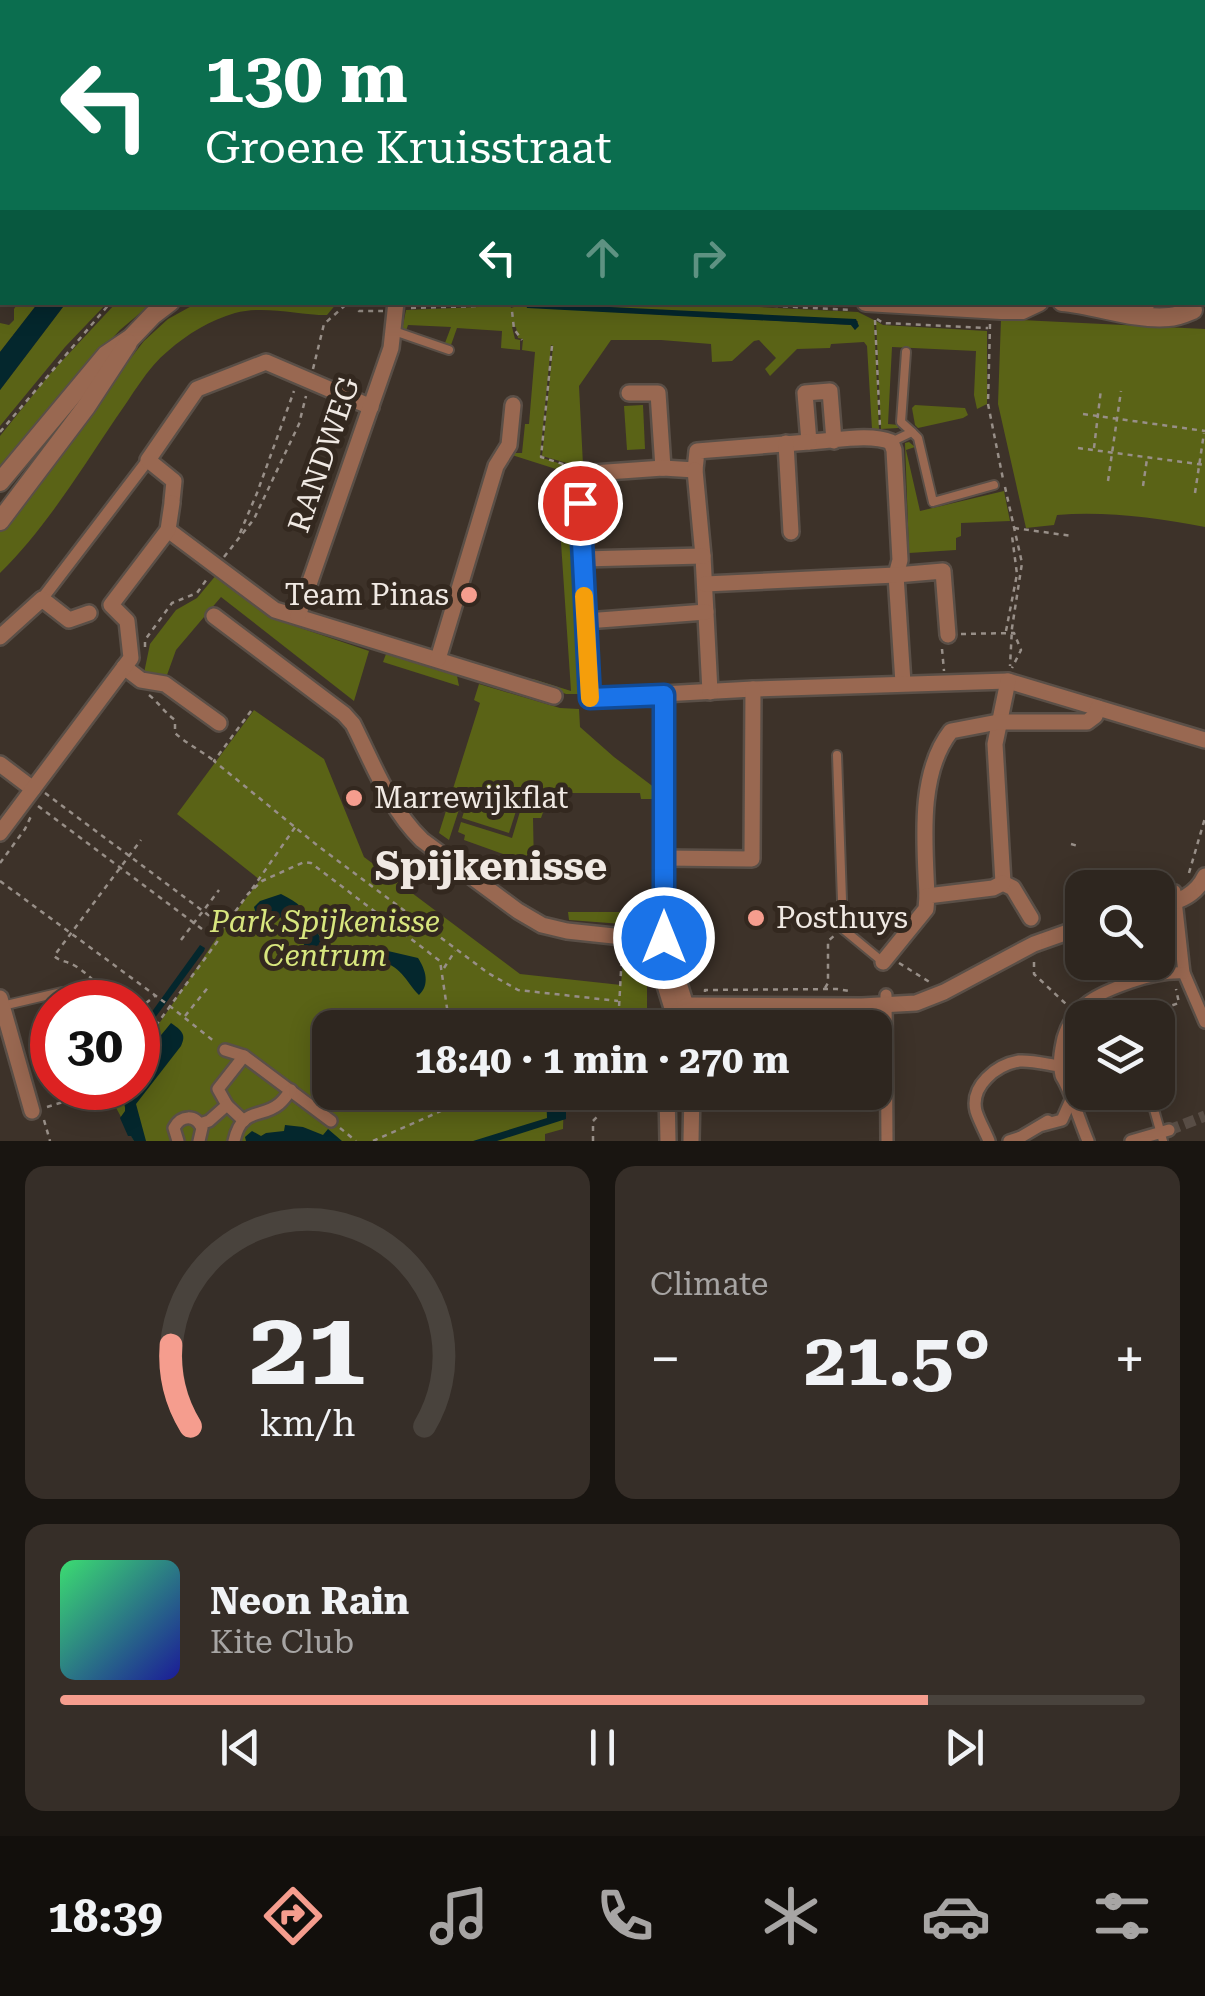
<!DOCTYPE html>
<html lang="en">
<head>
<meta charset="utf-8">
<style>
	body { margin:0; font-family:"Roboto Serif",serif; background:#362e28; color:#f1f3f6; height:100vh; display:flex; flex-direction:column; font-size:38px; white-space:nowrap }
	* { box-sizing:border-box; margin:0 }
	p { font-size:32px; color:#a7a5a4 }
	.icon { flex:none; width:55px; height:55px; fill:none; stroke:currentColor; stroke-width:2; stroke-linecap:round; stroke-linejoin:round }
	.map { position:relative; height:1141px; overflow:hidden }
	.panel { display:flex; flex-direction:column; gap:25px; padding:25px; background:#191511; flex:1 }
	.panel>* { flex:none }
	.top-card { position:absolute; left:0px; top:0px; width:1205px; height:305px; box-shadow:0 5px 25px #0003,0 0 0 2px #49433d; background:#0b6e4f; color:#fff; overflow:hidden }
	.controls { position:absolute; left:1065px; top:870px; display:grid; gap:20px }
	.controls a { display:grid; place-items:center; width:110px; height:110px; border-radius:20px; background:#2e261f; box-shadow:0 5px 25px #0003,0 0 0 2px #49433d; font-size:50px }
	.speed { position:absolute; left:30px; top:980px; display:flex; gap:20px; font-size:50px; font-weight:700; text-align:center }
	.speed>* { display:grid; place-content:center; width:130px; height:130px; border-radius:50%; background:#2e261f; box-shadow:0 5px 25px #0003,0 0 0 2px #49433d; line-height:1 }
	.speed .limit { border:15px solid #d22; background:#fff; color:#111 }
	.pin { position:absolute; display:grid; place-items:center; width:85px; height:85px; color:#fff; margin:-42px; border:5px solid #fff; border-radius:50%; box-shadow:0 2px 10px #0007 }
	.me { position:absolute; width:110px; margin:-55px; rotate:0deg; stroke-linejoin:round; filter:drop-shadow(0 0 8px #0008) }
	.turn { display:flex; align-items:center; gap:35px; height:210px; padding:0 40px; font-size:45px }
	.turn .icon { width:130px; height:130px; stroke-width:2.5 }
	.turn b { display:block; font-size:70px; line-height:85px }
	.lanes { display:flex; align-items:center; height:95px; padding:0 40px; background:#0003; justify-content:center; gap:50px; direction:ltr }
	.lanes .off { opacity:.35 }
	.big { font-size:75px; font-weight:700; line-height:1.1 }
	.panel .tile { flex:1; display:flex; flex-direction:column; justify-content:center; gap:15px; min-width:0; padding:0 35px; border-radius:20px; background:#362e28 }
	.panel .dial { align-items:center; gap:0 }
	.dial svg { height:260px; overflow:visible; fill:none; stroke:#49433d; stroke-width:7; stroke-linecap:round; text-anchor:middle }
	.dial text { fill:#f1f3f6; stroke:none }
	.song { display:flex; align-items:center; gap:30px }
	.cover { width:120px; height:120px; border-radius:15px; background:linear-gradient(135deg,hsl(140 70% 55%),hsl(240 70% 35%)) }
	.played { height:10px; border-radius:5px; background:linear-gradient(90deg,#f59d8e 80%,#49433d 80%) }
	.keys { display:flex; justify-content:space-around; direction:ltr }
	.heat { display:flex; justify-content:space-between; align-items:center; font-size:55px; direction:ltr }
	.panel .tiles { flex:1; display:grid; gap:25px; grid-template-columns:1fr 1fr }
	.tile:last-child { grid-column:span 2 }
	.trip { position:absolute; left:312px; top:1010px; width:580px; height:100px; border-radius:20px; background:#2e261f; box-shadow:0 5px 25px #0003,0 0 0 2px #49433d; font-weight:700; line-height:100px; text-align:center }
	.menu { display:flex; height:160px; justify-content:space-around; align-items:center; background:#120f0c; color:#a7a5a4 }
	.menu .icon { width:70px; height:70px }
	.menu .current { color:#f59d8e }
	.menu b { font-size:45px; color:#f1f3f6 }
	.map>svg:first-child { display:block }
</style>
</head>
<body>
<div class="map">
<svg width="1205" height="1141" viewBox="0 0 1205 1141">
	<rect width="100%" height="100%" fill="#3d3229"/>
	<g fill="#5a6316" fill-rule="evenodd">
		<path d="M501 302 510 303 511 308 514 307 513 302H661L858 312 874 320 879 429H872L867 346 864 342 831 344 830 348 797 349 770 376 765 369 776 358 759 340 754 341 732 361 712 362 711 344 661 340H611L579 386 583 465H574L542 456 553 346 551 345 540 457 570 467 580 678H584L586 694H566L532 681 533 679 571 691 560 528 553 525 561 502 550 498 559 470 506 453H522L525 424H529L535 352 522 350 523 339 518 338 516 327H512L515 339 520 340V350L501 348 502 331 457 328 451 345 445 343 451 327 408 325 406 331 402 330 406 310 479 307ZM526 307 858 321 855 330 851 325Z"/>
		<polygon points="18,303 38,303 0,352 0,323 9,325 14,320 14,309"/>
		<polygon points="66,303 107,303 65,347 0,426 0,390"/>
		<polygon points="116,303 152,303 120,330 104,347 0,470 0,436 49,375"/>
		<path d="M197 303H337L327 315C297 315 265 305 235 313 211 320 187 334 168 351 147 368 132 396 116 418 80 471 46 528 0 573V526L144 341 168 319Z"/>
		<path d="M1001 319 1205 329V527C1156 518 1107 511 1057 515L1054 525 1026 528 998 404Z"/>
		<polygon points="876,321 883,325 987,331 987,404 977,409 974,395 976,351 892,347 888,424 899,425 898,428 881,429"/>
		<polygon points="643,405 645,449 627,450 624,406"/>
		<polygon points="915,405 965,408 968,415 963,418 918,428 915,425 912,408"/>
		<polygon points="909,442 915,447 906,450 920,511 1004,491 1010,521 961,523 961,536 956,538 956,550 909,553 905,443"/>
		<polygon points="217,574 274,619 369,651 354,701 221,597 176,650 167,675 144,673 150,644 176,610 197,598"/>
		<polygon points="386,654 457,676 459,686 383,662"/>
		<polygon points="479,684 560,708 579,709 580,727 614,757 655,788 655,799 641,799 640,793 554,793 546,804 541,818 533,818 534,868 525,868 517,859 464,840 465,835 458,832 461,822 512,838 522,805 466,788 449,840 439,833 480,703 474,700"/>
		<polygon points="254,710 324,759 364,857 520,974 621,985 623,958 647,958 647,1020 643,1027 330,1028 330,1092 564,1093 563,1129 545,1134 545,1141 134,1141 107,1091 110,1088 138,1088 138,1052 163,1018 224,927 260,880 177,814"/>
		<polygon points="470,793 517,808 509,833 462,818"/>
		<polygon points="568,912 643,912 653,913 654,919 649,926 569,920"/>
	</g>
	<g fill="#04272d">
		<polygon points="38,303 66,303 0,390 0,352"/>
		<polygon points="528,303 856,319 859,326 855,330 851,325 527,308 526,305"/>
		<path d="M281 894C316 911 309 925 330 952L326 964C303 956 301 931 285 916L264 923 258 921 254 907 260 901Z"/>
		<polygon points="200,945 205,948 204,951 138,1041 138,1031"/>
		<path d="M388 951 418 958C426 970 430 985 419 995 406 982 400 963 378 962 369 962 362 968 353 968L355 958 362 952Z"/>
		<path d="M171 1023C181 1030 187 1034 181 1046L136 1104 146 1141H134L131 1136H128L120 1118 125 1111C126 1103 121 1098 113 1098L112 1095 117 1088H138V1063Z"/>
		<polygon points="546,1093 566,1093 566,1119 497,1141 473,1141 547,1118"/>
		<polygon points="285,1125 303,1127 323,1135 328,1129 342,1141 246,1141 245,1137 252,1131 261,1136 266,1133 284,1131"/>
	</g>
	<g fill="none" stroke-linecap="round" stroke-linejoin="round">
		<polyline stroke="#584d45" stroke-width="11" stroke-dasharray="11 5.5" stroke-linecap="butt" points="1169,1130 1205,1116"/>
		<defs>
			<g id="service">
				<polyline points="1009,2 1011,0"/>
				<polyline points="394,331 449,350"/>
				<polyline points="906,352 901,422 912,432"/>
				<polyline points="891,442 912,432 918,438 933,502 994,485"/>
				<polyline points="837,755 843,929 883,962"/>
				<polyline points="2,1006 62,992 67,1002"/>
				<polyline points="1149,1092 1163,1141"/>
			</g>
			<g id="pedestrian">
				<polyline points="938,2 939,0"/>
				<polyline points="42,599 148,460"/>
				<polyline points="1175,891 1184,973 1205,1022"/>
				<polyline points="886,995 887,1141"/>
				<polyline points="225,1050 244,1056 331,1121"/>
				<polyline points="244,1056 218,1089 227,1105 244,1121"/>
				<polyline points="200,1124 209,1121 227,1105"/>
				<polyline points="1043,1125 1062,1120 1071,1100"/>
				<path d="M178 1141 174 1128C181 1115 195 1114 202 1128L199 1141"/>
				<path d="M234 1141C242 1106 261 1119 279 1104 284 1100 287 1095 291 1090"/>
				<path d="M989 1141C985 1131 979 1121 976 1111 970 1086 996 1065 1019 1061 1031 1060 1046 1064 1059 1066"/>
				<polyline points="1009,1141 1021,1137 1048,1121"/>
				<path d="M1088 1141C1080 1122 1074 1101 1065 1083 1061 1074 1061 1080 1060 1069 1058 1059 1061 1048 1063 1038 1073 1004 1099 993 1131 982 1149 976 1166 972 1184 973"/>
				<polyline points="1131,1141 1169,1130"/>
			</g>
			<g id="minor">
				<polyline points="1073,0 1080,2"/>
				<polyline points="1136,0 1137,2"/>
				<polyline points="122,2 124,0"/>
				<polyline points="471,2 473,2"/>
				<polyline points="518,2 520,0"/>
				<polyline points="1194,2 1196,0"/>
				<polyline points="0,108 2,110"/>
				<polyline points="0,164 2,161"/>
				<polyline points="1140,315 1148,302"/>
				<polyline points="629,393 658,393 663,468"/>
				<path d="M834 441 830 391 805 393 809 442C833 441 870 433 891 442L894 450 900 560 896 575 903 683"/>
				<polyline points="809,442 697,451 695,470 663,468 579,474 590,698 753,689 1008,681 1205,740"/>
				<polyline points="786,443 791,532"/>
				<polyline points="695,470 703,556 710,692"/>
				<polyline points="172,501 174,481 148,460 197,389 266,362 371,407"/>
				<polyline points="168,530 275,610 554,696"/>
				<polyline points="582,559 703,556"/>
				<polyline points="705,584 896,575 943,571 948,635"/>
				<path d="M214 616 344 714 353 724C373 764 390 809 422 840L518 911 542 925 567 931 623 937"/>
				<polyline points="298,616 391,348 396,302"/>
				<polyline points="586,621 706,612"/>
				<polyline points="0,637 42,599 69,620 89,613"/>
				<polyline points="438,659 496,466 509,445 513,405"/>
				<polyline points="124,667 141,680 165,684 219,723"/>
				<polyline points="1008,681 995,744 1003,883 1013,888 1031,918"/>
				<polyline points="664,695 663,979 672,1008 672,1019"/>
				<polyline points="0,764 33,789"/>
				<polyline points="0,833 131,658 127,621 111,605 168,530 172,503"/>
				<polyline points="664,858 752,859 753,689"/>
				<path d="M927 896C925 845 917 774 951 731L998 722H1087L1095 716 1098 708"/>
				<path d="M1158 905C1178 903 1196 895 1205 876"/>
				<path d="M670 951C675 977 687 1001 691 1028"/>
				<polyline points="883,962 926,909 927,896 993,888 1003,883"/>
				<polyline points="0,998 32,1111"/>
				<path d="M670 1028C672 1016 678 1011 688 1005L862 1006 916 1003 944 992 1034 944 1082 927"/>
				<polyline points="667,1092 668,1141"/>
				<polyline points="691,1141 692,1092"/>
			</g>
			<g id="tertiary">
				<polyline points="866,302 1001,310 1022,310 1039,302"/>
				<path d="M1062 302C1097 305 1133 320 1169 317 1177 317 1186 313 1193 310"/>
				<polyline points="0,482 106,355 131,338 153,315 170,302"/>
				<polyline points="0,521 86,407 128,343"/>
			</g>
		</defs>
		<use href="#service" stroke="#5a4f47" stroke-width="12"/>
		<use href="#pedestrian" stroke="#5a4f47" stroke-width="16"/>
		<use href="#minor" stroke="#5a4f47" stroke-width="20"/>
		<use href="#tertiary" stroke="#5a4f47" stroke-width="22"/>
		<g stroke="#988f88" stroke-width="2.5" stroke-dasharray="5 5" stroke-linecap="butt">
			<polyline points="21,0 24,2"/>
			<polyline points="86,0 89,2"/>
			<polyline points="614,0 615,2"/>
			<polyline points="317,2 318,0"/>
			<polyline points="327,2 328,0"/>
			<polyline points="452,2 453,0"/>
			<polyline points="584,2 586,0"/>
			<polyline points="0,40 2,42"/>
			<polyline points="1202,120 1205,120"/>
			<polyline points="0,248 2,248"/>
			<polyline points="1202,283 1205,283"/>
			<polyline points="353,302 359,311 383,311"/>
			<polyline points="511,302 514,329 522,340"/>
			<polyline points="703,302 851,310"/>
			<polyline points="411,308 479,306 494,302"/>
			<polyline points="877,319 883,323 988,328"/>
			<polyline points="875,320 880,427"/>
			<polyline points="990,324 988,404 1003,479"/>
			<polyline points="552,346 541,457 566,465"/>
			<polyline points="313,369 324,324 349,302"/>
			<polyline points="1083,414 1205,431"/>
			<polyline points="0,432 111,302"/>
			<polyline points="1078,448 1205,465"/>
			<polyline points="1094,448 1101,389"/>
			<polyline points="1108,481 1121,391"/>
			<polyline points="1143,486 1147,459"/>
			<polyline points="1005,487 1022,563 1012,628 1010,666"/>
			<polyline points="1195,493 1204,433"/>
			<polyline points="1014,528 1072,536"/>
			<polyline points="240,533 257,493 294,391"/>
			<polyline points="224,557 254,519 299,424 306,396"/>
			<polyline points="1006,631 1017,574 1012,536"/>
			<polyline points="961,634 1014,633 1021,650 1012,668"/>
			<polyline points="145,647 145,640 172,603 197,593 207,579"/>
			<polyline points="942,649 944,671"/>
			<path d="M149 695C159 703 163 711 175 720V733C187 744 200 750 213 760"/>
			<polyline points="251,711 214,761 318,846 488,973 518,990 618,1001"/>
			<polyline points="45,793 223,926"/>
			<polyline points="38,806 206,932 214,934 221,931 248,894 262,881 304,862 311,863 440,961 450,1028"/>
			<polyline points="1071,844 1078,846"/>
			<polyline points="0,863 25,829 32,814"/>
			<polyline points="1189,873 1205,818"/>
			<polyline points="0,881 171,1007 215,1042"/>
			<polyline points="1119,884 1123,888"/>
			<polyline points="252,889 296,826"/>
			<polyline points="181,940 219,890"/>
			<polyline points="1034,962 1034,974 1067,1005"/>
			<polyline points="899,963 931,983"/>
			<polyline points="444,968 455,951"/>
			<polyline points="825,988 828,983 828,941 835,935"/>
			<polyline points="705,992 705,990 837,989 849,991"/>
			<path d="M113 1002C101 988 92 977 77 967 68 961 61 962 54 956L141 840"/>
			<polyline points="138,1009 155,996"/>
			<polyline points="185,1016 210,985"/>
			<polyline points="1151,1018 1149,1013 1179,1003 1176,989"/>
			<polyline points="451,1019 509,1028"/>
			<polyline points="618,1026 622,953"/>
			<polyline points="601,1028 654,1024"/>
			<polyline points="138,1050 217,942 221,932"/>
			<path d="M484 1094C497 1102 515 1103 526 1092"/>
			<polyline points="47,1107 107,1088"/>
			<polyline points="44,1120 50,1141"/>
			<polyline points="340,1128 356,1141"/>
			<polyline points="373,1141 484,1092"/>
			<polyline points="593,1141 593,1121 599,1115"/>
		</g>
		<use href="#service" stroke="#996851" stroke-width="8"/>
		<use href="#pedestrian" stroke="#996851" stroke-width="11"/>
		<use href="#minor" stroke="#996851" stroke-width="15"/>
		<use href="#tertiary" stroke="#996851" stroke-width="18"/>
	</g>
	<g fill="none" stroke-linecap="round" stroke-linejoin="round">
		<defs>
			<polyline id="route" points="580,503 590,698 664,695 664,938"/>
		</defs>
		<use href="#route" stroke="#114b97" stroke-width="25"/>
		<use href="#route" stroke="#1a73e8" stroke-width="18"/>
		<polyline stroke="#f59e0b" stroke-width="18" points="584,596 590,698"/>
	</g>
	<g fill="#f59d8e" stroke="#33281f" stroke-width="4">
		<circle cx="469" cy="595" r="10"/>
		<circle cx="354" cy="798" r="10"/>
		<circle cx="756" cy="918" r="10"/>
	</g>
	<g text-anchor="middle" stroke-width="10" stroke-linejoin="round" paint-order="stroke">
		<g font-size="30" fill="#f0e9e3" stroke="#33281f">
			<text transform="translate(324 455) rotate(-71)" y="10">RANDWEG</text>
		</g>
		<g font-size="30" fill="#f0e9e3" stroke="#33281f" text-anchor="start">
			<text x="449" y="605" text-anchor="end">Team Pinas</text>
			<text x="374" y="808">Marrewijkflat</text>
			<text x="776" y="928">Posthuys</text>
		</g>
		<g font-size="30" font-style="italic" fill="#d8e67e" stroke="#33281f">
			<text x="325" y="932">Park Spijkenisse<tspan x="325" dy="34">Centrum</tspan></text>
		</g>
		<g font-size="40" font-weight="bold" fill="#f0e9e3" stroke="#33281f">
			<text x="491" y="880">Spijkenisse</text>
		</g>
	</g>
</svg>
<div class="controls">
<a><svg class="icon" aria-label="search" viewBox="0 0 24 24"><circle cx="10" cy="10" r="6"/><path d="M15 15l6 6"/></svg></a>
<a><svg class="icon" aria-label="layers" viewBox="0 0 24 24"><path d="M12 4l9 5-9 5-9-5zM3 14l9 5 9-5"/></svg></a>
</div>
<div class="speed"><div class="limit">30</div></div>
<div class="pin" style="left:580px;top:503px;background:#d93025"><svg class="icon" aria-label="arrive" viewBox="0 0 24 24"><path d="M6 21V4h12l-3 4 3 4H6"/></svg></div>
<svg class="me" style="left:664px;top:938px" viewBox="-20 -20 40 40"><circle r="17" fill="#1a73e8" stroke="#fff" stroke-width="3"/><path d="M0-11L8 9 0 5-8 9z" fill="#fff"/></svg>
<div class="trip">18:40 · 1 min · 270 m</div>
<div class="top-card">
<div class="turn"><svg class="icon" aria-label="left" viewBox="0 0 24 24"><path d="M17 20v-9H6M10 6l-5 5 5 5"/></svg><div><b>130 m</b>Groene Kruisstraat</div></div>
<div class="lanes"><svg class="icon" aria-label="left" viewBox="0 0 24 24"><path d="M17 20v-9H6M10 6l-5 5 5 5"/></svg><svg class="icon off" aria-label="ahead" viewBox="0 0 24 24"><path d="M12 20V5M6 11l6-6 6 6"/></svg><svg class="icon off" aria-label="right" viewBox="0 0 24 24"><path d="M7 20v-9h11M14 6l5 5-5 5"/></svg></div>
</div>
</div>
<section class="panel">
<div class="tiles">
<div class="tile dial"><svg viewBox="0 0 100 80">
<path d="M14 69A42 42 0 1 1 86 69"/>
<path d="M14 69A42 42 0 0 1 8 44" stroke="#f59d8e"/>
<text x="50" y="56" font-size="32" font-weight="700">21</text>
<text x="50" y="72" font-size="11">km/h</text>
</svg></div>
<div class="tile"><p>Climate</p>
<div class="heat"><a>−</a><b class="big">21.5°</b><a>+</a></div>
</div>
<div class="tile">
<div class="song"><i class="cover"></i><div><b>Neon Rain</b><p>Kite Club</p></div></div>
<div class="played"></div>
<div class="keys"><svg class="icon" aria-label="previous" viewBox="0 0 24 24"><path d="M18 5L8 12l10 7zM5 5v14"/></svg><svg class="icon" aria-label="pause" viewBox="0 0 24 24"><path d="M8 5v14M16 5v14"/></svg><svg class="icon" aria-label="next" viewBox="0 0 24 24"><path d="M6 5l10 7-10 7zM19 5v14"/></svg></div>
</div>
</div>
</section>
<nav class="menu">
<b>18:39</b>
<svg class="icon current" aria-label="directions" viewBox="0 0 24 24"><path d="M12 3l9 9-9 9-9-9zM9 14v-3h6M13 9l2 2-2 2"/></svg>
<svg class="icon" aria-label="music" viewBox="0 0 24 24"><path d="M9 18V5l10-2v13"/><circle cx="6" cy="18" r="3"/><circle cx="16" cy="16" r="3"/></svg>
<svg class="icon" aria-label="phone" viewBox="0 0 24 24"><path d="M5 4h4l2 5-3 2q2 4 5 5l2-3 5 2v4C11 20 4 13 5 4z"/></svg>
<svg class="icon" aria-label="climate" viewBox="0 0 24 24"><path d="M12 3v18M4 7l16 10M4 17L20 7"/></svg>
<svg class="icon" aria-label="car" viewBox="0 0 24 24"><path d="M5 17H2v-5l4-1 3-4h7l3 4 3 1v5h-3M9 17h6M6 11h13"/><circle cx="7" cy="17" r="2"/><circle cx="17" cy="17" r="2"/></svg>
<svg class="icon" aria-label="filters" viewBox="0 0 24 24"><path d="M4 7h16M4 17h16"/><circle cx="9" cy="7" r="2"/><circle cx="15" cy="17" r="2"/></svg>
</nav>
</body>
</html>
